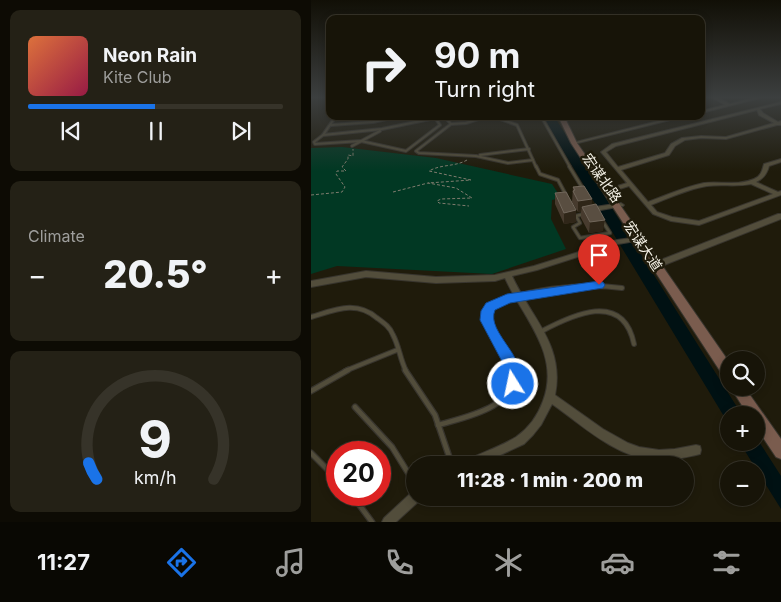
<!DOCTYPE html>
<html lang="en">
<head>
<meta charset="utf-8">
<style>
	body { margin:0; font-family:Inter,"Noto Sans SC",sans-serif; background:#242116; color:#f1f3f6; height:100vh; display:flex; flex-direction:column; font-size:19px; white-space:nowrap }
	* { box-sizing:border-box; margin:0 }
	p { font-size:16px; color:#9e9e9c }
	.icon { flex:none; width:28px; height:28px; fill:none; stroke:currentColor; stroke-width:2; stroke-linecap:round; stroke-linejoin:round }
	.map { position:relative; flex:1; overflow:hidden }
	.panel { display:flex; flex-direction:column; gap:10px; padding:10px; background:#0d0b04; width:311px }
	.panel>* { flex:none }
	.hud { position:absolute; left:15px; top:15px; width:379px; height:105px; border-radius:10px; box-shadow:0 2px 8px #0003,0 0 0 1px #363329; background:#171408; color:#f1f3f6; overflow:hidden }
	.tools { position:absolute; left:409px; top:351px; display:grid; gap:10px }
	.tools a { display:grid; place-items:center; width:45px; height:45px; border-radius:50%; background:#171408; box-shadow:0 2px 8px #0003,0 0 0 1px #363329; font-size:25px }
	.speed { position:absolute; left:15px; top:441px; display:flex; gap:10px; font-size:25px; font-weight:700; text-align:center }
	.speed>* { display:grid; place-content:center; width:65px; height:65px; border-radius:50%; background:#171408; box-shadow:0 2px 8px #0003,0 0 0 1px #363329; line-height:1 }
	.speed .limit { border:8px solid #d22; background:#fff; color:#111 }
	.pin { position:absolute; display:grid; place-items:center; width:42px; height:42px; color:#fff; margin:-51px -21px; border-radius:50% 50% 50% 0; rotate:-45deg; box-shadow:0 0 5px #0007 }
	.pin .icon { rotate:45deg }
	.me { position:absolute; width:55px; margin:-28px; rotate:350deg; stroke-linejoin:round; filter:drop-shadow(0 0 4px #0008) }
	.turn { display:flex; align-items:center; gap:18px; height:105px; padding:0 25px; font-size:22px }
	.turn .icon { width:65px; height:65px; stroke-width:2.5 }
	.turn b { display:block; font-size:35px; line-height:42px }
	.big { font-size:38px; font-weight:800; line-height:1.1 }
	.panel .widget { flex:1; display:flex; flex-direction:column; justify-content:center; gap:8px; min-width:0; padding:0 18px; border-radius:10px; background:#242116 }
	.panel .dial { align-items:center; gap:0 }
	.dial svg { height:130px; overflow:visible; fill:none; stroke:#363329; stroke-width:7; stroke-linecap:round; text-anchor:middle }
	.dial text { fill:#f1f3f6; stroke:none }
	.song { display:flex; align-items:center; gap:15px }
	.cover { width:60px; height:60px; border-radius:8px; background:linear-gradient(135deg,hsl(20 70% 55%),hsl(340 70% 35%)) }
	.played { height:5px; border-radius:2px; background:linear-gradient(90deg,#1a73e8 50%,#363329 50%) }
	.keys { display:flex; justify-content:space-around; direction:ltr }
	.heat { display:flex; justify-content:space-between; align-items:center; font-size:28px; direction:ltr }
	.trip { position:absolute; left:95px; top:456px; width:288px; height:50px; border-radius:25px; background:#171408; box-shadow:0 2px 8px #0003,0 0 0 1px #363329; font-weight:800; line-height:50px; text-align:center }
	.menu { display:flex; height:80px; justify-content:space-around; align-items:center; background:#090803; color:#9e9e9c }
	.menu .icon { width:35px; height:35px }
	.menu .current { color:#1a73e8 }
	.menu b { font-size:22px; color:#f1f3f6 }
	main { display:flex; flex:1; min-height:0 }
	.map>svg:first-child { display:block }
</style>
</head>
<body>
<main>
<section class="panel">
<div class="widget">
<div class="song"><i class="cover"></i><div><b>Neon Rain</b><p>Kite Club</p></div></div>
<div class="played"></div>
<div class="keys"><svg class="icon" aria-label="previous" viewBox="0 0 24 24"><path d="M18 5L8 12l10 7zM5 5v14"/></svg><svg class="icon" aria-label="pause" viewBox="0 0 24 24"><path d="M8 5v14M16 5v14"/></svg><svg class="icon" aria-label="next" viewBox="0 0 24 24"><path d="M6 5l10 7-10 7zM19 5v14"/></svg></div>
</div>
<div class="widget"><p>Climate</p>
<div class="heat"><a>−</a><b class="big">20.5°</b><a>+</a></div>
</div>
<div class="widget dial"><svg viewBox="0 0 100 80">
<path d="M14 69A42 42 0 1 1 86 69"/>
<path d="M14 69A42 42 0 0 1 9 59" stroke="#1a73e8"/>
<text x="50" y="56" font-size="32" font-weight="700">9</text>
<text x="50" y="72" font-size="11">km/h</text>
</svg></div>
</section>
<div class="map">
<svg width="470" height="522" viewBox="0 0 470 522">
	<rect width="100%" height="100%" fill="#1f1b0b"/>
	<polygon fill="#013823" points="31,147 125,158 241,184 250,198 241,200 240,219 255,249 181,274 26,266 0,274 0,148"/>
	<g fill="#001113">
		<polygon points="231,116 243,116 431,415 418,415 417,423"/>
		<polygon points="445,437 470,476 470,509 429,443 445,442"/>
	</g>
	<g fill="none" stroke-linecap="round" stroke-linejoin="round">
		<defs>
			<g id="service-far3">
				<polyline points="15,98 19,104"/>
				<polyline points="25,116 12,135 71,129 124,118"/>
				<polyline points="133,116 140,124"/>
				<polyline points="176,116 155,123 140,124 105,151 108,153 165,156 197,163 222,160 225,167"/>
				<polyline points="181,116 206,125 222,160"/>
				<polyline points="230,116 259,167"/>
				<polyline points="20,125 62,122 89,116"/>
				<polyline points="12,135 3,142 4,144 50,141 95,151 129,125 123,116"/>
				<polyline points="41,146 69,131"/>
				<polyline points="169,155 218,149"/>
			</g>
			<g id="service-far2">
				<polyline points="225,166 229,174 247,180 255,195"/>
				<polyline points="258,166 272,189"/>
				<polyline points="273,214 265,216 269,223 262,227 269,238 299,233 292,222"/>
			</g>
			<g id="service-far1">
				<path d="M0 317C24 310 45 300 66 318 73 323 79 327 82 335 88 346 89 359 95 371"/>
				<path d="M229 332C261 315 312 290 323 344"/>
				<polyline points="34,371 86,350"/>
				<path d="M203 371C198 350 174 334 176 311 206 287 274 283 311 288"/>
			</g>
			<g id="service">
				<polyline points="94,370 124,415 141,465"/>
				<polyline points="0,391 37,370"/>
				<polyline points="44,407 81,447 104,484"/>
				<path d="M127 425C154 417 207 408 202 370"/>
				<polyline points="0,453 26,479"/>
				<polyline points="41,495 61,522"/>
			</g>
			<g id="minor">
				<polygon points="402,98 407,98 419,104 442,98 449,98 390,113 390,111 414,105"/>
				<path d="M470 102V104L449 109 452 113 467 122 470 121V125H466L415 139 390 138 374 140 364 146 358 155 310 170 337 202C356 195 373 187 393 183 409 181 427 186 443 179 450 176 451 171 453 164L470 159V162L458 166C456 174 452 179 445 182L467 192 470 191V195L388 225 360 221 342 214 318 186 296 193 293 191 294 190 316 183 290 152 301 144ZM446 110 448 115 463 123 415 137 390 136 371 138 360 144 354 153 307 167 295 152 305 146ZM440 184 462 194 388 221 361 217 346 212 340 205C358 198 377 189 396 186 411 184 425 187 440 184Z"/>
				<polygon points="367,116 375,116 263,144 261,143"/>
				<polygon points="310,203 313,205 312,206 284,211 281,209 284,207"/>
				<path d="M328 237 330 238 331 239 330 240 307 244 226 270 201 276C220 318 254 345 244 395L292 429 317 443 328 447 348 450 364 449 385 445 389 446 390 450 389 454 385 455C371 458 356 462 342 460 303 456 271 425 241 404L230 425 222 435 213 444 168 465H152L153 461C170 453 189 447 205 437 218 428 227 415 232 401 250 354 212 318 194 278L184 281 125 283 55 277 0 287V281L55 271 125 277 184 275 223 266 306 240Z"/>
				<polygon points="104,492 104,498 109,498 108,501 85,522 71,522 73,518 100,493"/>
			</g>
			<polygon id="tertiary" points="467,214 470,214 470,219 348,267 342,267 341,265 342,263"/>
			<g id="secondary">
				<polygon points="247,116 253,116 266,143 418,362 418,378 413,377 260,143"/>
				<polygon points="420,388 434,388 470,439 470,459 465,457 445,427 445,415 437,415"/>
			</g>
		</defs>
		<use href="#service-far3" stroke="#38352e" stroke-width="4"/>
		<use href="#service-far2" stroke="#38352e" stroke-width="4.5"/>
		<use href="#service-far1" stroke="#38352e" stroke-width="6"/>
		<use href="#service" stroke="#38352e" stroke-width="7"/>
		<use href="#minor" stroke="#38352e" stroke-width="2"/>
		<use href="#tertiary" stroke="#38352e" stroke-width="2"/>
		<use href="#secondary" stroke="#38352e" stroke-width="2"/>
		<g stroke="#7f7c6e" stroke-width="1" stroke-dasharray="3 2" stroke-linecap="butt">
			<path d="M156 160C144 167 130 164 118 171L160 180 117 183 145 188 161 198 130 199 126 201 128 203 158 206"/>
			<polyline points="82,192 117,183"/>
			<polyline points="0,195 31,192 34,187 25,174 26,171 35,171 31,167 37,159 37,155 42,156 42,149"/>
		</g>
		<use href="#service-far3" stroke="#524d3b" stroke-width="2"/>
		<use href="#service-far2" stroke="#524d3b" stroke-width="2.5"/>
		<use href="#service-far1" stroke="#524d3b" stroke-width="4"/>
		<use href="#service" stroke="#524d3b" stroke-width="4.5"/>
		<use href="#minor" fill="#524d3b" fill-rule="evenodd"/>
		<use href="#tertiary" fill="#524d3b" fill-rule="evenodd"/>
		<use href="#secondary" fill="#7a5c4e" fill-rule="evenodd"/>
	</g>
	<g fill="#473b2e">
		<polygon points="262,187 281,199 280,205 292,231 278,233 270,218 270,212 267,212 261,202"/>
		<polygon points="244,193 265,210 265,222 253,224 244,204"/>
	</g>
	<g fill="#2f2618">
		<polygon points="281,199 280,210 271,207 270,212 267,212 267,201"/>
		<polygon points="265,210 265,222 253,224 253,213"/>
		<polygon points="294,220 292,231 278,233 279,222"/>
	</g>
	<g fill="#594e41" stroke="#71675b">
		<polygon points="273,186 281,199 267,201 262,191 264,190 262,187"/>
		<polygon points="255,192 265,210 253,213 244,193"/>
		<polygon points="285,204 294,220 279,222 271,207"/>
	</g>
	<linearGradient id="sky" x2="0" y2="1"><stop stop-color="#110f06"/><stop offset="0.57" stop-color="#3c3f3f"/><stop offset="1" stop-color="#3c3f3f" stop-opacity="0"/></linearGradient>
	<rect width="470" height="171" fill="url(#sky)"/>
	<path fill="#1a73e8" stroke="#114b97" d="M288 281 292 282 294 285 292 288 199 303 184 310C174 333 221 359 208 389L202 391 197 389 195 384V369L169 320 170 311 175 303 196 294Z"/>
	<g text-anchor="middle" stroke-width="5" stroke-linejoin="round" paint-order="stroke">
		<g font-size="14" fill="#f2efe4" stroke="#1f1b0b">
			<text transform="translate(291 178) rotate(55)" y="5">宏谋北路</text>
			<text transform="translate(332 246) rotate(56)" y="5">宏谋大道</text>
		</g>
	</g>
</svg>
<div class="tools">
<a><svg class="icon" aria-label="search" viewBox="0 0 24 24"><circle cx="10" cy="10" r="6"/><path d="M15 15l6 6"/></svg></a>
<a>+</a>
<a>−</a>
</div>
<div class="speed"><div class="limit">20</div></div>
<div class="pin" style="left:288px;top:285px;background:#d93025"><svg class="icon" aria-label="arrive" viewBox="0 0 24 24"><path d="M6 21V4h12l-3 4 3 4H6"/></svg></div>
<svg class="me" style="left:202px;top:384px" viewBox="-20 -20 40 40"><circle r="17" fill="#1a73e8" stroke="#fff" stroke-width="3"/><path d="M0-11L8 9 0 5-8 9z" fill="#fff"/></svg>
<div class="trip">11:28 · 1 min · 200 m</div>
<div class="hud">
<div class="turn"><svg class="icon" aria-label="right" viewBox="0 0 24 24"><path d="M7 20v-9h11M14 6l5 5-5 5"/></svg><div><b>90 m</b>Turn right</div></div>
</div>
</div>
</main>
<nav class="menu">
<b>11:27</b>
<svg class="icon current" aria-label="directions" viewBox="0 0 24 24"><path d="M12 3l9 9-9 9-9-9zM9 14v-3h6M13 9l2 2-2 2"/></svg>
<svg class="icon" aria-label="music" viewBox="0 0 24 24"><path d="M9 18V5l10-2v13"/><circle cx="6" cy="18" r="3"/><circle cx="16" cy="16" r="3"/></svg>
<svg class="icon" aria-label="phone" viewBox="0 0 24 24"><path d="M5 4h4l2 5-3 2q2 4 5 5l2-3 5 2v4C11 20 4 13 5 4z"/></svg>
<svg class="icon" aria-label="climate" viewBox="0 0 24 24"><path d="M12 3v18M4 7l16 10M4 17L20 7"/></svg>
<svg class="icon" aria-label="car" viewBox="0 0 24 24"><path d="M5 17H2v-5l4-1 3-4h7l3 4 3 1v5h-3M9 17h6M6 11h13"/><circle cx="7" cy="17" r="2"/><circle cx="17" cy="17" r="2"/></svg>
<svg class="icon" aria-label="filters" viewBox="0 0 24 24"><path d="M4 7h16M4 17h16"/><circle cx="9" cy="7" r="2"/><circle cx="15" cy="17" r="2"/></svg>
</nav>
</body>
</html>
